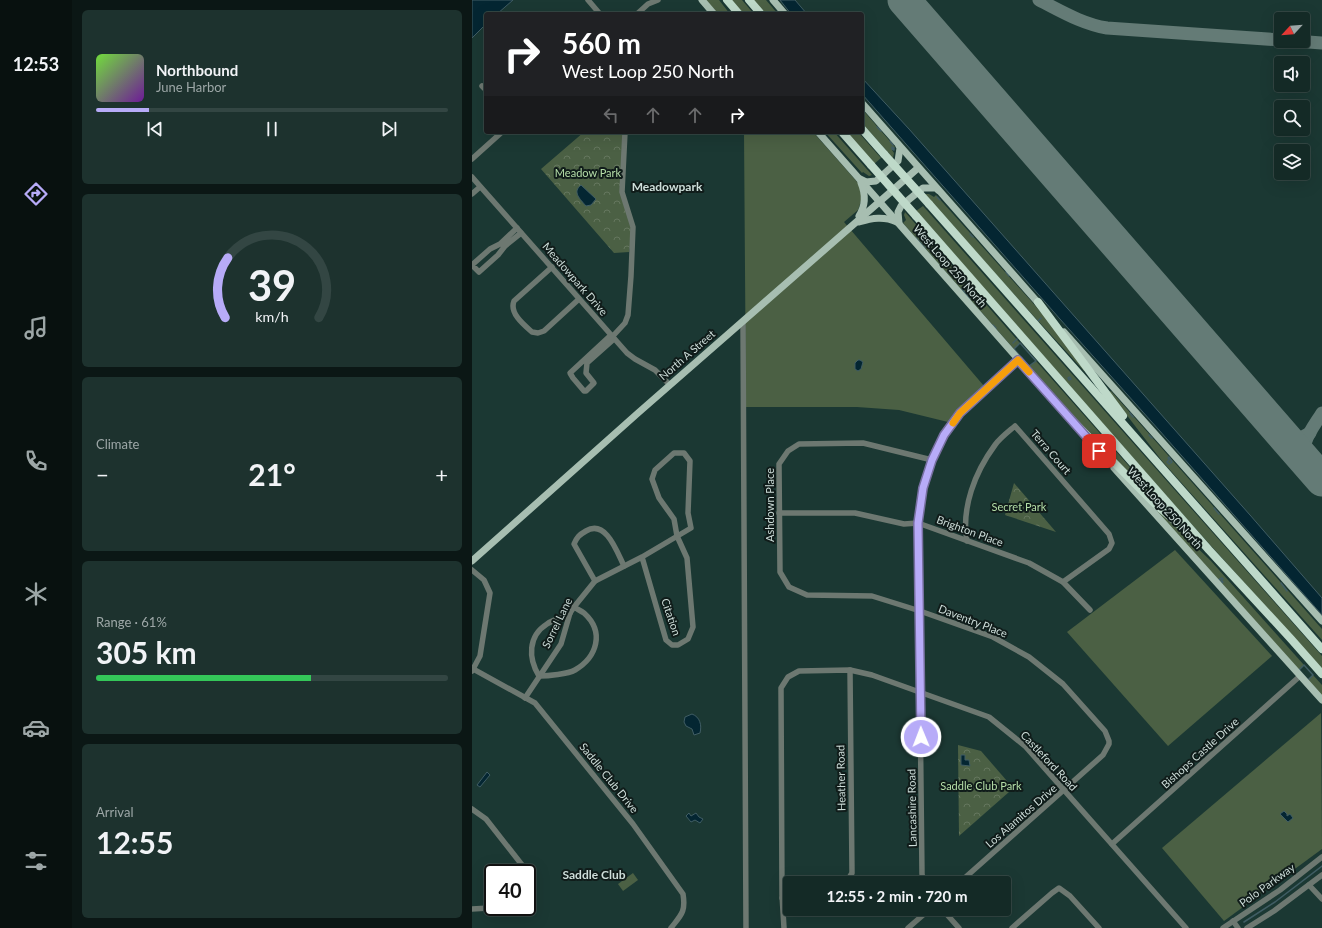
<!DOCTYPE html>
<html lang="en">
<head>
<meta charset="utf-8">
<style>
	body { margin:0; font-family:Lato,sans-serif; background:#1d322e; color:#f1f3f6; height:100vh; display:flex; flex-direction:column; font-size:15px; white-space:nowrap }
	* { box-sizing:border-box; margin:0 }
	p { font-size:13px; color:#9da7a7 }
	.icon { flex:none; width:22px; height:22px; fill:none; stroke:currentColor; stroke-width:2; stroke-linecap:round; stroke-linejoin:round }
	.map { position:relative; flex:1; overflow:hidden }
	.drawer { display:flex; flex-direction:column; gap:10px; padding:10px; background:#0b1715; width:400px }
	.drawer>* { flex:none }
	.top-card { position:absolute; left:12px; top:12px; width:380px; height:122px; border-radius:4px; box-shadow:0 4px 16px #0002,0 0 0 1px #334643; background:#202124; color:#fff; overflow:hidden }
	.needle { width:26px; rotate:244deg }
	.controls { position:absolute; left:802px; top:12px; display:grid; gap:8px }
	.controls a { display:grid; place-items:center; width:36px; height:36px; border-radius:4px; background:#142a26; box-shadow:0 4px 16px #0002,0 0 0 1px #334643; font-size:20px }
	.speed { position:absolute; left:12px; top:864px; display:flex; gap:8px; font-size:20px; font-weight:700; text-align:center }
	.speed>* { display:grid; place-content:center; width:52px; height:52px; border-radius:50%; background:#142a26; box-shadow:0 4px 16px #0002,0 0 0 1px #334643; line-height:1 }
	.speed .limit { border:2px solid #111; border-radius:6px; background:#fff; color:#111 }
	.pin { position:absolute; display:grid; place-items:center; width:34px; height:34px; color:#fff; margin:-17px; border-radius:8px; box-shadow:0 2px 6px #0006 }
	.me { position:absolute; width:44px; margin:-22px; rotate:359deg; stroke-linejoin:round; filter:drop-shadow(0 0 3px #0008) }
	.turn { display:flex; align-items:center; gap:14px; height:84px; padding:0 12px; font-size:18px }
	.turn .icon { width:52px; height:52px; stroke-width:2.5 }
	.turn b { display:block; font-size:28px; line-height:34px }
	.lanes { display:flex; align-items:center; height:38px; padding:0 12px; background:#0003; justify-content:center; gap:20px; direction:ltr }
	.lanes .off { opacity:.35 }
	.big { font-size:30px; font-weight:700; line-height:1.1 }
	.drawer .card { flex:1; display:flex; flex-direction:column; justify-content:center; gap:6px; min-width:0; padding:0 14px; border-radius:6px; background:#1d322e }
	.drawer .dial { align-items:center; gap:0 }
	.dial svg { height:104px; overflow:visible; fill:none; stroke:#334643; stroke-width:7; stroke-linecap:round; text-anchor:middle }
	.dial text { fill:#f1f3f6; stroke:none }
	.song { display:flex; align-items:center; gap:12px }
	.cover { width:48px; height:48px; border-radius:6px; background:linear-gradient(135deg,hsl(100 70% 55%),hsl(280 70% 35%)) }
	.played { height:4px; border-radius:2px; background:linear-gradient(90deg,#b7abf8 15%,#334643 15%) }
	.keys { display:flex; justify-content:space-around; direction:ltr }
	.heat { display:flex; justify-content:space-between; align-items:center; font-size:22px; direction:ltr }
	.charge { height:6px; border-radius:3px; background:linear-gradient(90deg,#34c759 61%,#334643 0) }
	.trip { position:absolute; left:311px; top:876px; width:228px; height:40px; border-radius:4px; background:#142a26; box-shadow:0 4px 16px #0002,0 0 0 1px #334643; font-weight:700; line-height:40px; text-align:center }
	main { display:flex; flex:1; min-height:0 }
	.dock { display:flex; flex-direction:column; width:72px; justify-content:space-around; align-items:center; background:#08110f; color:#9da7a7 }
	.dock .icon { width:28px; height:28px }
	.dock .selected { color:#b7abf8 }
	.dock b { font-size:18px; color:#f1f3f6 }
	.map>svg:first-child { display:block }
</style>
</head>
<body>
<main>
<nav class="dock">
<b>12:53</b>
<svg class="icon selected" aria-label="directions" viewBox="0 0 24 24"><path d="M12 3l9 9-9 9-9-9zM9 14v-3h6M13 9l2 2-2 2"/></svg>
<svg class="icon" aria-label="music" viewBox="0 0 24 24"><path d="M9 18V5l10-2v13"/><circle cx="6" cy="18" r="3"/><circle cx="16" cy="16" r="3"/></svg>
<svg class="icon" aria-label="phone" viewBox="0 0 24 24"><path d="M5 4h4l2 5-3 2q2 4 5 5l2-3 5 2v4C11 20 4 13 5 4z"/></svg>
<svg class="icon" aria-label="climate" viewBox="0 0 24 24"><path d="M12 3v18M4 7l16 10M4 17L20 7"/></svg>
<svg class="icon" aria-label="car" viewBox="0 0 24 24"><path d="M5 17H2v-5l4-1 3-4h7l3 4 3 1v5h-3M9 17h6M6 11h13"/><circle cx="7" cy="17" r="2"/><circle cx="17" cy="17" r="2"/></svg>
<svg class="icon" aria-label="filters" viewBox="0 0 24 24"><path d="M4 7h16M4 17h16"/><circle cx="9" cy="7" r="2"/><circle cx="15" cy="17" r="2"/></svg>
</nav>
<section class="drawer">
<div class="card">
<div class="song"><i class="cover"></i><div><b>Northbound</b><p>June Harbor</p></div></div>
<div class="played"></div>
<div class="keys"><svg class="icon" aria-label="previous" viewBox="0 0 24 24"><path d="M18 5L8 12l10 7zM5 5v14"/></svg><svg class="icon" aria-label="pause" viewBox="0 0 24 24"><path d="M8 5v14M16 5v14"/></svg><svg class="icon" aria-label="next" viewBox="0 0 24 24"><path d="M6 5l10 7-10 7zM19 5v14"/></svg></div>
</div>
<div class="card dial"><svg viewBox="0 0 100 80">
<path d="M14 69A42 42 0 1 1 86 69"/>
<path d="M14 69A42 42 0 0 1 16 23" stroke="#b7abf8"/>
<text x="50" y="56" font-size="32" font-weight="700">39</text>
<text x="50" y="72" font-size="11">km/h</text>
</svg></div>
<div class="card"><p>Climate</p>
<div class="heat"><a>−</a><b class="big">21°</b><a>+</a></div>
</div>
<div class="card"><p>Range · 61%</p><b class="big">305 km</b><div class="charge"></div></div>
<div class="card"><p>Arrival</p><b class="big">12:55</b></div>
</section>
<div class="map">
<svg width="850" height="928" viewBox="0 0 850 928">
	<defs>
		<pattern id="park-crowns" width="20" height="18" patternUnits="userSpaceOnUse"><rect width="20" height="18" fill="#4b6044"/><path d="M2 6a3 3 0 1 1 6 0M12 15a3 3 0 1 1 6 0" fill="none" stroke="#64765e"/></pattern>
	</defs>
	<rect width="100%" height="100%" fill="#1b3833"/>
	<g fill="#4b6044">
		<polygon points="234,0 247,0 258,14 246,14"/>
		<polygon points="259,0 270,0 282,14 270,14"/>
		<polygon points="281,0 294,0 306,14 293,14"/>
		<polygon points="390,109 423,147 420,150 422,153 421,158 390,123"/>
		<polygon points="272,132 341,132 387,184 390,198 386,210 372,222 512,386 476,422 427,410 385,407 274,407"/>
		<polygon points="353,132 362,132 400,175 397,176 391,172 390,173"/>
		<polygon points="374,132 386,132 409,158 402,164"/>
		<polygon points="452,194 457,194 462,197 464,195 560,302 578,323 614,369 612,371 558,312"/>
		<polygon points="451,206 850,656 850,669 697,499 444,211"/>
		<polygon points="433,212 548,343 542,349 431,223 434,220 432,215"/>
		<polygon points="564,361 687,500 685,502 617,435 557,366"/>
		<polygon points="639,391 850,629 850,640 690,461 637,392"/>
		<polygon points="686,510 739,561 832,665 827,670 685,512"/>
		<polygon points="703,550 800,656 696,746 595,632"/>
		<polygon points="841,675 850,685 850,696 836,680"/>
		<polygon points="849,713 850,849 752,921 690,848"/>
		<polygon points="161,873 166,880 151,891 146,884"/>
	</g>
	<g fill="url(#park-crowns)">
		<polygon points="112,132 152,132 148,191 161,227 157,252 142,253 69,169"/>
		<polygon points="542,483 584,532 533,515"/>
		<polygon points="486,745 509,751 535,781 539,788 537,792 487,836"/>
	</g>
	<g fill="#042632" stroke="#405d64">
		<polygon points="0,0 41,0 25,14 14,14 14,24 0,38"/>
		<polygon points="308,0 323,0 335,14 319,14"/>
		<polygon points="390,78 437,129 778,515 850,598 850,615 687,430 588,319 390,94"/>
		<path d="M109 185 124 199 119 205 114 206C108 199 100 192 109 185Z"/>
		<polygon points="386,360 388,360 391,362 389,369 386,371 383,369 383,363"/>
		<path d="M220 714C228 717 230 725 228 733L222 735 220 729 214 726 212 722 213 717Z"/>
		<polygon points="489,755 493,755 493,760 497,760 498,766 489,765"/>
		<polygon points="15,772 18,775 8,787 5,785"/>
		<polygon points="812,811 815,814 815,816 818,814 821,818 816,822 808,814"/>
		<polygon points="217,813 219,816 224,813 227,817 231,819 228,823 223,820 219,822 214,816"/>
	</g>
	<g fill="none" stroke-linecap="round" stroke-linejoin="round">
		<g stroke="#405d64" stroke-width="1.5">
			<polyline points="405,127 409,131"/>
			<polyline points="418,141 421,145"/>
			<polygon points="420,147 422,148 422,150 420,149"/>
			<polyline points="465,197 468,200"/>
			<polyline points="498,234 501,237"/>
			<polyline points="444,238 453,248"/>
			<polyline points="534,272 537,276"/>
			<polyline points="490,289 498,299"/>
			<polyline points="566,321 569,318"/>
			<polyline points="521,325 524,328"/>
			<polyline points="541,343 545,339"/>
			<polygon points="548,343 564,361 557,366 542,349"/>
			<polygon points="598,377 599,379 597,380 596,378"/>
			<polyline points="582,394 585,398"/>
			<polyline points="658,413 661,417"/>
			<polyline points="677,435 680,438"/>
			<polygon points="697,457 700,462 697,464 695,462 697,460 696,458"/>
			<polyline points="742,508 747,514"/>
			<polygon points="750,578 751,579 749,581 751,582 749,584 746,580"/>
			<polyline points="809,583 815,591"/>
			<polygon points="832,665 841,675 836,680 827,670"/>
			<polyline points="772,922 803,902 850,866"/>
		</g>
		<g stroke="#647b76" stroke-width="13">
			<path d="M567 0C589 11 610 24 635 28L809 40"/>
			<polyline points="823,41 850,43"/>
			<polyline points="813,438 825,440 838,433"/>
			<path d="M835 463C825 446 841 428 850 413"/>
			<polyline points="835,463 842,468 850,468"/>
		</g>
		<polyline stroke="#647b76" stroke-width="33" points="432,0 850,480"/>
		<g stroke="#6d7871" stroke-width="5.5">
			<polyline points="116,0 128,14"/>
			<polyline points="165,14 176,4 186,0"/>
			<polyline points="10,86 14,90"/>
			<polyline points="0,159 30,132"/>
			<polyline points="0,177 155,353 163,359 183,370 198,385"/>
			<polyline points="0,194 8,187"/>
			<polyline points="45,228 28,244 18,249 0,265 7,272 26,255 33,246 49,233"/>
			<path d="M80 267 42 301C37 313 52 325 60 332L66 333 72 331 107 299"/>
			<polyline points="271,321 274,928"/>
			<polyline points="139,335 98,373 101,378 112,391 114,391 122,383 114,373 115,363 142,339"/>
			<polyline points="140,337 153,323 156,315 159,276 161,227 150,192 153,132"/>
			<polyline points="460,460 391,443 327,444 316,451 307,464 308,572 317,587 335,595 400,596 448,611 521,637 557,657 591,684 633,731 637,741 637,744 631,755 487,883"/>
			<polyline points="307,513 383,513 432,524 446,523 557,563 591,582 618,610"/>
			<path d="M495 541C489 508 503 472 523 445 528 438 536 432 543 426L637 534 640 543 637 549 591 582"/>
			<polyline points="0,570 12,580 18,593 8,656 0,671"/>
			<path d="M123 581 102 544C105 537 107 535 114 531 134 519 145 552 152 566"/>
			<path d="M1 669 63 703 161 824 211 894C214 912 209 915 199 928"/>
			<path d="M67 676C76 676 96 674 103 670 125 657 133 632 112 613 109 611 105 609 102 607"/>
			<path d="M67 676C56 658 56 636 75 624 82 619 91 617 98 613"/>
			<polyline points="53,698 89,644 98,613 102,607 123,581 170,557 219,528 216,513 218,461 212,453 202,453 183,470 180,479 187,498 202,519 205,536 215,558 221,627 216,639 206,645 200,645 194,640 170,557"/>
			<polyline points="0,809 14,819 54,870 55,873"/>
			<polyline points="640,844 828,676"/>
			<polyline points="55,875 55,884"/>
			<polyline points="374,883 380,873 378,670"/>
			<polyline points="452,883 450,874 446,523 451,488 460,460 472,435 488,413 547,360"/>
			<polyline points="837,885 850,899"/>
			<polyline points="310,898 318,898"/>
			<polyline points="0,909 34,907"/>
			<polyline points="470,909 487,928"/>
			<polyline points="761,921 766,928"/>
			<polyline points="312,928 310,895 309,688 316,677 327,671 378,670 400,675 517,717 553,746 714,928"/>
			<polyline points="436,928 458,909"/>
			<polyline points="540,928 580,893 587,888 598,896 627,928"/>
			<polyline points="751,928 808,890 850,857"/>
			<polyline points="775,928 802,911 850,875"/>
		</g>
		<g stroke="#a7beb1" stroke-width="7">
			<polyline points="230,0 242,14"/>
			<polyline points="301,0 313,14"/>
			<polyline points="390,103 569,306"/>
			<polyline points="346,132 598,418"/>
			<polyline points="388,179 394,182 404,181 426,161 428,148 427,146"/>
			<path d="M387 216C394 205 394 195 389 183"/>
			<path d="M387 222C400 218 412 216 425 222"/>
			<polyline points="427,223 426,212 429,206 451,188 464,188 466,190"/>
			<polyline points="592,332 850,621"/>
			<polyline points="642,468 850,700"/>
			<polyline points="0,561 166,413 446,168"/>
		</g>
		<g stroke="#bed9c9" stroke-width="8">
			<polyline points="255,0 267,14"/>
			<polyline points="277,0 289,14"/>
			<polyline points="390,129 412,154"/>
			<polyline points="370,132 399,165"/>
			<polyline points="457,204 850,649"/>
			<polyline points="444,216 737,550 819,639 850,674"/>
			<polyline points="566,302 651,416"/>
			<polyline points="595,415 682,503 717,533"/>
		</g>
		<g stroke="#bed9c9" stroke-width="8">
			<polyline points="412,154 457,204"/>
			<polyline points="399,165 444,216"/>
		</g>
	</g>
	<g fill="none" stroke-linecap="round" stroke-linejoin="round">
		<defs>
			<polyline id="route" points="449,737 446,523 451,488 460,460 472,435 488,413 546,360 627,451"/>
		</defs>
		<use href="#route" stroke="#776fa1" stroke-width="10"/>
		<use href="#route" stroke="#b7abf8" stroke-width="7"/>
		<polyline stroke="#f59e0b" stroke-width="7" points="481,423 488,413 546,360 557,372"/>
	</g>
	<g text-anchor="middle" stroke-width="4" stroke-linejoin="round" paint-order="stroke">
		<g font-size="11" fill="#b5dea8" stroke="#101c1a">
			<text x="116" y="177">Meadow Park</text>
			<text x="547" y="511">Secret Park</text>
			<text x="509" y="790">Saddle Club Park</text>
		</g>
		<g font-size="11" fill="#cdddd9" stroke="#101c1a">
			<text transform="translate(478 266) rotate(49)" y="4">West Loop 250 North</text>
			<text transform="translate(103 279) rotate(49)" y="4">Meadowpark Drive</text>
			<text transform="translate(215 355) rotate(-41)" y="4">North A Street</text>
			<text transform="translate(579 452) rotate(49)" y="4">Terra Court</text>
			<text transform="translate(298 505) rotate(-90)" y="4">Ashdown Place</text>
			<text transform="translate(693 508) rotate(48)" y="4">West Loop 250 North</text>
			<text transform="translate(498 531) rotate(20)" y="4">Brighton Place</text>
			<text transform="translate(199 617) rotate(71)" y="4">Citation</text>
			<text transform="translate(501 621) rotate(21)" y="4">Daventry Place</text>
			<text transform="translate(85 623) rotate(-64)" y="4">Sorrel Lane</text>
			<text transform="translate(728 753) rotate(-42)" y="4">Bishops Castle Drive</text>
			<text transform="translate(577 761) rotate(47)" y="4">Castleford Road</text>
			<text transform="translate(137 778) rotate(51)" y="4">Saddle Club Drive</text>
			<text transform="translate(369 778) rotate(-91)" y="4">Heather Road</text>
			<text transform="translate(440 808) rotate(-91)" y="4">Lancashire Road</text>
			<text transform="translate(549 816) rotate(-41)" y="4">Los Alamitos Drive</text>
			<text transform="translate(795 885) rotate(-36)" y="4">Polo Parkway</text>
		</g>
		<g font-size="12" font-weight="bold" fill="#cdddd9" stroke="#101c1a">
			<text x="195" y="191">Meadowpark</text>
			<text x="122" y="879">Saddle Club</text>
		</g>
	</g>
</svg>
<div class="controls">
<a><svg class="needle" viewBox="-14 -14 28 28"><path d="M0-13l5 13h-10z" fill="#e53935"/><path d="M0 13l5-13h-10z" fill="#9da7a7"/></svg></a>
<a><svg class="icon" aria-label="sound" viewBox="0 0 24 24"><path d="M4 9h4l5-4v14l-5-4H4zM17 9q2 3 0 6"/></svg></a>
<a><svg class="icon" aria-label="search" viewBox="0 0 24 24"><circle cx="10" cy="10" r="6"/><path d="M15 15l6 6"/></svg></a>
<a><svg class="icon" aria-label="layers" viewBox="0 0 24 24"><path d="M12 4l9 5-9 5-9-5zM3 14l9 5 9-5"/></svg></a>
</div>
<div class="speed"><div class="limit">40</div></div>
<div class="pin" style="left:627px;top:451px;background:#d93025"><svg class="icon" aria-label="arrive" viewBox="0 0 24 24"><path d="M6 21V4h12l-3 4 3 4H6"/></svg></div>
<svg class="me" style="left:449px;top:737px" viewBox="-20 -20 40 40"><circle r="17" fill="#b7abf8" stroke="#fff" stroke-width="3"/><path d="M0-11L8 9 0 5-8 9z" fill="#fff"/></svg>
<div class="trip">12:55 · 2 min · 720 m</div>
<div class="top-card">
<div class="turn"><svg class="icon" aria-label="right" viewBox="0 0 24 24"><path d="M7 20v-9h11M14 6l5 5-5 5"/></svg><div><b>560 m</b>West Loop 250 North</div></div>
<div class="lanes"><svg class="icon off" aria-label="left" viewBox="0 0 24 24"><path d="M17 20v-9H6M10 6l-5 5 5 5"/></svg><svg class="icon off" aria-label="ahead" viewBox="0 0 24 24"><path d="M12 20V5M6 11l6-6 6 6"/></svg><svg class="icon off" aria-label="ahead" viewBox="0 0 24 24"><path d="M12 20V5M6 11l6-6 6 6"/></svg><svg class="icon" aria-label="right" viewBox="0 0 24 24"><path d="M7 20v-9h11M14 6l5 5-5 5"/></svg></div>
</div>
</div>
</main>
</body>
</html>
